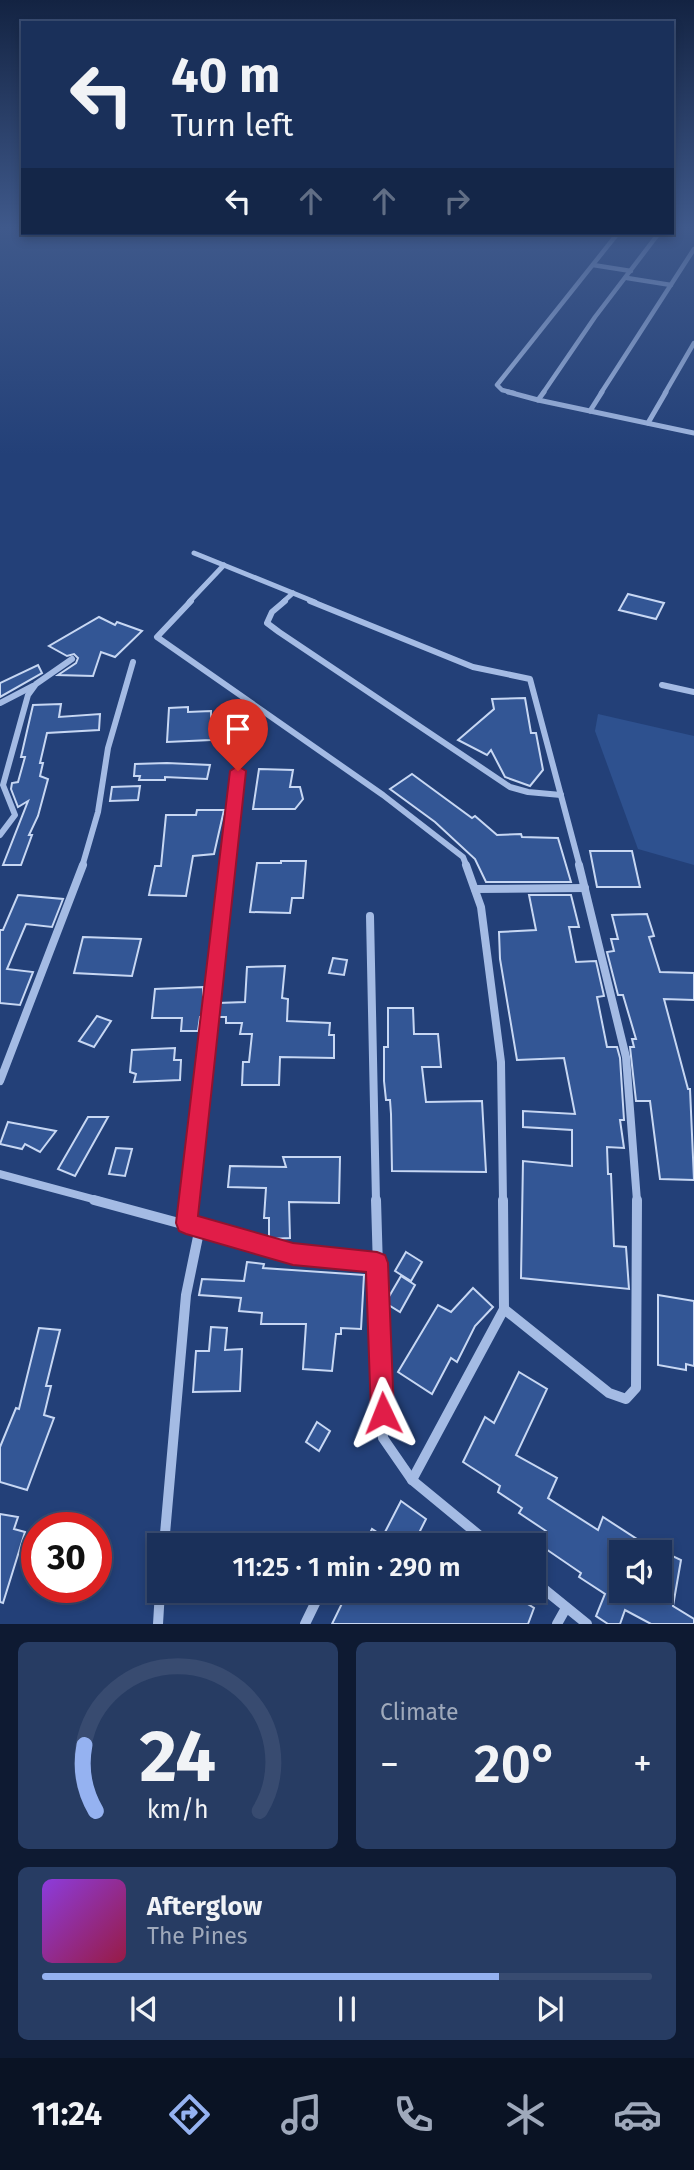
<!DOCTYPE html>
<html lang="en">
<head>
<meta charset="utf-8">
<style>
	body { margin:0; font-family:"Fira Sans",sans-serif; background:#273c63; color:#f1f3f6; height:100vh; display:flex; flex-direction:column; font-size:26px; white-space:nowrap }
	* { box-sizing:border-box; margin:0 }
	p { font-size:23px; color:#9fa9bb }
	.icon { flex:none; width:38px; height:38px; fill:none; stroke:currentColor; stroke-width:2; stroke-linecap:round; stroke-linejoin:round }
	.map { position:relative; height:1624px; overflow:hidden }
	.panel { display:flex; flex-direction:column; gap:18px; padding:18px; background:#0e1a32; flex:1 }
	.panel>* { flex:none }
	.banner { position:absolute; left:21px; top:21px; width:653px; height:214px; border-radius:0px; box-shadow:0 4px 10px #0003,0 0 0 2px #384b70; background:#1a305a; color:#f1f3f6; overflow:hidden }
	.tools { position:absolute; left:609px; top:1540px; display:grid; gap:14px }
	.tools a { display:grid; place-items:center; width:63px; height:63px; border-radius:0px; background:#1a305a; box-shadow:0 4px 10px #0003,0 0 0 2px #384b70; font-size:35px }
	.speed { position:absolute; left:21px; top:1512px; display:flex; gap:14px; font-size:35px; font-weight:700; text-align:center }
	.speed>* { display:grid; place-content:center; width:91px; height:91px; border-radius:50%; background:#1a305a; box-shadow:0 4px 10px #0003,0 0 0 2px #384b70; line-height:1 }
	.speed .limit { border:10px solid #d22; background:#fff; color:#111 }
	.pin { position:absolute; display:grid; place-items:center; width:60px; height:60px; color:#fff; margin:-72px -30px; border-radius:50% 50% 50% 0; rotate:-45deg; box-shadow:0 0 7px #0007 }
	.pin .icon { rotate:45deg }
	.me { position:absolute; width:77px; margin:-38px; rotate:358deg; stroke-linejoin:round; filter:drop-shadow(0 0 5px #0008) }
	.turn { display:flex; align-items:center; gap:24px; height:147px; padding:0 35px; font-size:32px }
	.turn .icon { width:91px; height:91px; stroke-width:2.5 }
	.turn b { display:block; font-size:49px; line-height:60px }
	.lanes { display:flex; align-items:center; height:66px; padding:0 35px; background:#0003; justify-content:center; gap:35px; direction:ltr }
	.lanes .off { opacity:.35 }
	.big { font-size:52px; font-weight:600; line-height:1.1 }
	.panel .card { flex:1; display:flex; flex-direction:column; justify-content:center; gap:10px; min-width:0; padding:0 24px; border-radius:10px; background:#273c63 }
	.panel .dial { align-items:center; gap:0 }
	.dial svg { height:182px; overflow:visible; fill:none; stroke:#384b70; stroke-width:7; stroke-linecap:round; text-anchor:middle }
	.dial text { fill:#f1f3f6; stroke:none }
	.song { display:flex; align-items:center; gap:21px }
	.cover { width:84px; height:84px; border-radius:10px; background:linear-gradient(135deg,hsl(270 70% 55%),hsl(340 70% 35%)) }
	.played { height:7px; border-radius:4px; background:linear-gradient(90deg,#95b2f1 75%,#384b70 75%) }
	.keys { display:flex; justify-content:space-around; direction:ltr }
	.heat { display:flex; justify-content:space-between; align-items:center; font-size:38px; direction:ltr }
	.panel .tiles { flex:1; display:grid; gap:18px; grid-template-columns:1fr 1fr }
	.card:last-child { grid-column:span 2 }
	.trip { position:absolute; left:147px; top:1533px; width:399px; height:70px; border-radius:0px; background:#1a305a; box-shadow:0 4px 10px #0003,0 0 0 2px #384b70; font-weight:600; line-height:70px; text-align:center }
	.tab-bar { display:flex; height:112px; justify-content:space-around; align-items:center; background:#0a1324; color:#9fa9bb }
	.tab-bar .icon { width:49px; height:49px }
	.tab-bar .on { color:#95b2f1 }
	.tab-bar b { font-size:32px; color:#f1f3f6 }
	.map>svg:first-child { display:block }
</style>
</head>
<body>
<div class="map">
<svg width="694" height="1624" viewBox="0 0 694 1624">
	<rect width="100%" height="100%" fill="#234078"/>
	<polygon fill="#2e518f" points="598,714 694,736 694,865 638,849 595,731"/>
	<g fill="#335695" stroke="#c7d7f3" stroke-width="2">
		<polygon points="628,594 664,603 656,619 619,610"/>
		<polygon points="99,617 115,625 117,622 142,631 115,657 101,652 93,676 58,675 76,663 78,658 74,654 67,656 49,646"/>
		<polygon points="38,665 42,673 0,697 0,683"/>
		<polygon points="525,698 531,733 536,733 543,770 530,786 505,777 491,750 487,755 458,740 494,709 492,699"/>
		<polygon points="61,704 59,717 100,714 99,730 47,733 40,763 43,763 40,776 48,779 38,816 29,835 32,835 21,865 3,865 28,801 18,807 11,789 12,783 18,782 25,757 21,757 33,705"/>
		<polygon points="188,707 188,712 211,711 211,740 167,742 169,708"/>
		<polygon points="167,763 210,765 207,779 165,777 165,780 139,780 140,776 134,776 135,764"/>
		<polygon points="259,769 293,770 290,787 300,787 303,799 295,809 253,809"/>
		<polygon points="412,774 472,818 475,816 497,835 521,834 522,837 558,838 571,882 486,882 475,859 435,822 390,789"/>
		<polygon points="140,786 138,800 110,801 112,787"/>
		<polygon points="197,810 224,810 214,854 193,856 186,896 149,895 155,866 161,866 166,815 196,815"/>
		<polygon points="590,851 632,851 640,887 597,887"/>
		<polygon points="281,861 306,861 303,898 292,898 290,913 250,912 257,863 281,863"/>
		<polygon points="18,895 63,899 52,927 26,924 7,969 33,972 20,1005 0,1003 0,930 3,930"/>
		<polygon points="529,895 571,895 579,927 569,927 576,962 596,961 604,996 597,997 607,1047 617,1047 620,1058 624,1120 620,1120 624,1148 607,1147 608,1174 611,1174 614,1246 626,1247 629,1289 521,1278 523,1161 572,1166 572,1130 523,1127 523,1111 575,1114 564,1058 517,1060 500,959 499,932 536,930"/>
		<polygon points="647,914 654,936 649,937 660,972 694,973 694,1000 664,999 688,1089 690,1089 694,1180 660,1179 650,1101 636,1101 630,1047 634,1047 632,1039 636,1039 623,995 618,995 607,952 614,951 611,939 618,939 612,915"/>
		<polygon points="83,937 141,939 132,976 74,973"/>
		<polygon points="333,958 347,960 344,975 329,973"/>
		<polygon points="285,966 282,998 288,999 287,1021 330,1023 329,1035 334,1035 334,1058 280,1057 279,1085 242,1085 243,1062 249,1062 252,1034 240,1034 242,1023 226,1023 226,1017 216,1017 218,1003 245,1002 247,967"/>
		<polygon points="203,987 203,1017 200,1017 198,1031 181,1031 182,1018 152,1018 155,989"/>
		<polygon points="388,1008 413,1008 414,1034 438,1034 441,1067 422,1067 426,1102 482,1101 486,1172 392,1171 391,1114 390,1100 386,1100 384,1081 384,1047 388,1047"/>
		<polygon points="97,1016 111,1021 94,1047 79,1041"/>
		<polygon points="175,1048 174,1060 181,1060 180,1080 134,1082 136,1074 130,1072 132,1050"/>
		<polygon points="88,1117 108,1117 75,1176 58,1169"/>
		<polygon points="8,1122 56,1131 40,1152 25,1144 22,1149 0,1144"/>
		<polygon points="116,1148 132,1149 125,1176 109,1174"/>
		<polygon points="283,1157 340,1157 339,1203 289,1202 290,1238 269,1239 269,1218 264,1218 266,1188 228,1187 230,1166 286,1167"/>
		<polygon points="406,1252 422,1262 411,1281 395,1271"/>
		<polygon points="247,1262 264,1264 263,1268 364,1275 361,1329 341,1328 341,1334 336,1334 332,1371 303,1369 306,1324 261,1324 262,1313 239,1311 241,1298 199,1295 202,1279 244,1281"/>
		<polygon points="401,1276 415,1285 400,1312 387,1304 387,1300"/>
		<polygon points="473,1288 493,1307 475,1326 457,1362 451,1358 432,1394 398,1372 438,1305 451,1312"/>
		<polygon points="658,1295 694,1301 694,1366 686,1364 686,1370 658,1365"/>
		<polygon points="211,1327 227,1328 225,1350 242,1349 240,1391 193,1392 196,1351 209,1351"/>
		<polygon points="39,1328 60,1330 46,1386 51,1386 44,1415 54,1418 27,1490 0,1482 0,1447 16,1408 19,1409"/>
		<polygon points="519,1372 547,1389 516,1455 557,1478 548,1498 598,1530 603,1517 657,1552 621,1552 621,1591 660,1591 660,1550 681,1560 673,1606 694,1619 694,1624 651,1624 625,1610 620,1624 608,1624 596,1616 605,1594 579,1577 581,1573 540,1545 546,1531 519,1513 522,1508 498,1492 500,1486 463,1462 485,1417 494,1423"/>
		<polygon points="317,1422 330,1431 319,1451 306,1442"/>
		<polygon points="401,1501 426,1519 413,1545 364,1545 372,1529 383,1536"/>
		<polygon points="0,1514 18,1517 14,1529 25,1532 3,1603 0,1602"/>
		<polygon points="348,1591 507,1591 534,1608 528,1624 332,1624"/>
	</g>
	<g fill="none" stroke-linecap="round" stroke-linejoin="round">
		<g stroke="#a4bbe4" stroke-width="4.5">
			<polyline points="593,265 631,271"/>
			<polyline points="627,278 671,285"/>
			<polyline points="514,393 502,390 497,385 618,233"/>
			<polyline points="543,393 595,317 659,233"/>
			<polyline points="601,393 694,249"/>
			<polyline points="665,393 694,343"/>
		</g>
		<g stroke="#a4bbe4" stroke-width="5">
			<polyline points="508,392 538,400"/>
			<polyline points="544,392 538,400 694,433"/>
			<polyline points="590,411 602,392"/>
			<polyline points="648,423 666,392"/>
			<polyline points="194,553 315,602"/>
			<polyline points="189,602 224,565"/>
			<polyline points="283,602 293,593"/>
		</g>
		<g stroke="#a4bbe4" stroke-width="6">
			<polyline points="191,601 157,637 383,795 463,857 467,867"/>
			<polyline points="285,601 272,612 267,623 279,632 510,787 528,792 561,795"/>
			<polyline points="310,601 473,667 530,679 580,867"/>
			<polyline points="662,685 694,692"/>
			<polyline points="0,703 33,686"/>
			<polyline points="0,835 15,815 3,785 28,695 36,684 72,659"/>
			<polyline points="82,867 98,812 108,748 133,662"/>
			<polyline points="227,867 238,771"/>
		</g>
		<g stroke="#a4bbe4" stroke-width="8">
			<polyline points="466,865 481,907 501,1062 503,1201"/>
			<polyline points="579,865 626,1057 637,1201"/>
			<polyline points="475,889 585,888"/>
			<polyline points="370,916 376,1201"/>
			<polyline points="0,1081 83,865"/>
			<polyline points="0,1174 100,1201"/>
			<polyline points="188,1201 227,865"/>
		</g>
		<g stroke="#a4bbe4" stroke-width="10">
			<polyline points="94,1200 293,1254 377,1263"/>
			<polyline points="376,1200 383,1438 412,1480 491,1545"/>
			<polyline points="503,1200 504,1309"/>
			<polyline points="186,1223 189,1200"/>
			<polyline points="412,1480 504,1309 609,1393 626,1399 636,1388 637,1200"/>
			<polyline points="164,1545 186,1295 200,1227"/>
			<polyline points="534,1581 587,1624"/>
			<polyline points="158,1624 160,1591"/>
			<polyline points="305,1624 321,1591"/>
			<polyline points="557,1624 566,1608"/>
		</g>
	</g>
	<linearGradient id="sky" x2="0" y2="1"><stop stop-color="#132342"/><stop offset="0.5" stop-color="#3f598b"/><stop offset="1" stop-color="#3f598b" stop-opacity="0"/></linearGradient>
	<rect width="694" height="455" fill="url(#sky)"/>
	<polygon fill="#e11d48" stroke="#92132f" stroke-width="2" points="238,766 246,771 198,1216 293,1243 377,1252 385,1255 388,1263 394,1413 391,1422 383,1425 374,1422 371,1413 366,1272 293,1265 186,1234 179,1231 176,1223 230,771"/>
</svg>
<div class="tools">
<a><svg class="icon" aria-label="sound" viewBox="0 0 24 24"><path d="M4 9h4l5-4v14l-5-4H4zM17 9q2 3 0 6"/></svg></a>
</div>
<div class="speed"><div class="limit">30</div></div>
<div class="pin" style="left:238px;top:771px;background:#d93025"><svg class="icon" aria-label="arrive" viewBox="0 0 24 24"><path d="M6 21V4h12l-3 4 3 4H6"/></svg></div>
<svg class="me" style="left:383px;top:1413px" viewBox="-20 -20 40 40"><path d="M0-17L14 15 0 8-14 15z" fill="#e11d48" stroke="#fff" stroke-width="4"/></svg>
<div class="trip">11:25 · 1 min · 290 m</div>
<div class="banner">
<div class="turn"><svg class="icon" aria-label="left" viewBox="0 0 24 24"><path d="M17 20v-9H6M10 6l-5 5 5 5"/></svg><div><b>40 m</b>Turn left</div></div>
<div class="lanes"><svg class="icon" aria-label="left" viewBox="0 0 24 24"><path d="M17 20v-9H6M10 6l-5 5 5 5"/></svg><svg class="icon off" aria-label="ahead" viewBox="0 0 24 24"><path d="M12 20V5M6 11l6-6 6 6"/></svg><svg class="icon off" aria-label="ahead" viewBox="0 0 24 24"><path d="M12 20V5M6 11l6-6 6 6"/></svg><svg class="icon off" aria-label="right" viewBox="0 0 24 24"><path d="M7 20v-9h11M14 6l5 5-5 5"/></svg></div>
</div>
</div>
<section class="panel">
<div class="tiles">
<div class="card dial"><svg viewBox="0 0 100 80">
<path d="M14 69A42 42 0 1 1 86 69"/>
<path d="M14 69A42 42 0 0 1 9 40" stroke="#95b2f1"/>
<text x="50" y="56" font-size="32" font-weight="700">24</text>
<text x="50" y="72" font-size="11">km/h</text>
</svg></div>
<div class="card"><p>Climate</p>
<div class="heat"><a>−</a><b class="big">20°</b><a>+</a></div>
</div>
<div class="card">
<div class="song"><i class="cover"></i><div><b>Afterglow</b><p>The Pines</p></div></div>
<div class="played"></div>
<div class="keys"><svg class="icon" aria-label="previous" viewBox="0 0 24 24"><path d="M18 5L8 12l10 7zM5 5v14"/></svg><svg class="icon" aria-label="pause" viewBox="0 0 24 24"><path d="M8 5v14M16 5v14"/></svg><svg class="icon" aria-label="next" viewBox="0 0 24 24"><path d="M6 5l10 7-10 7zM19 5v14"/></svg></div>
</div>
</div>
</section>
<nav class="tab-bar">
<b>11:24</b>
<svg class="icon on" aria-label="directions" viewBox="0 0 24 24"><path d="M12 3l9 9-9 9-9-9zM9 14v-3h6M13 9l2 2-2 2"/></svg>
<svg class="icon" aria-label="music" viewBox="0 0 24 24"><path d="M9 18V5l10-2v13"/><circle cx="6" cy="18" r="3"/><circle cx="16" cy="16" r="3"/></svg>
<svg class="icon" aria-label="phone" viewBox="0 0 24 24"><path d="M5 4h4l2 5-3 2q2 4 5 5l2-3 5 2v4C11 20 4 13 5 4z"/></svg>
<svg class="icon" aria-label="climate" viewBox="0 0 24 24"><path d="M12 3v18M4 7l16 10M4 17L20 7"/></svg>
<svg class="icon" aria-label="car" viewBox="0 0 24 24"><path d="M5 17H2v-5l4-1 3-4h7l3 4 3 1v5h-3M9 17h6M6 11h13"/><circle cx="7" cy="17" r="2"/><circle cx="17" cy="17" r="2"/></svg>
</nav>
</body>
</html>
